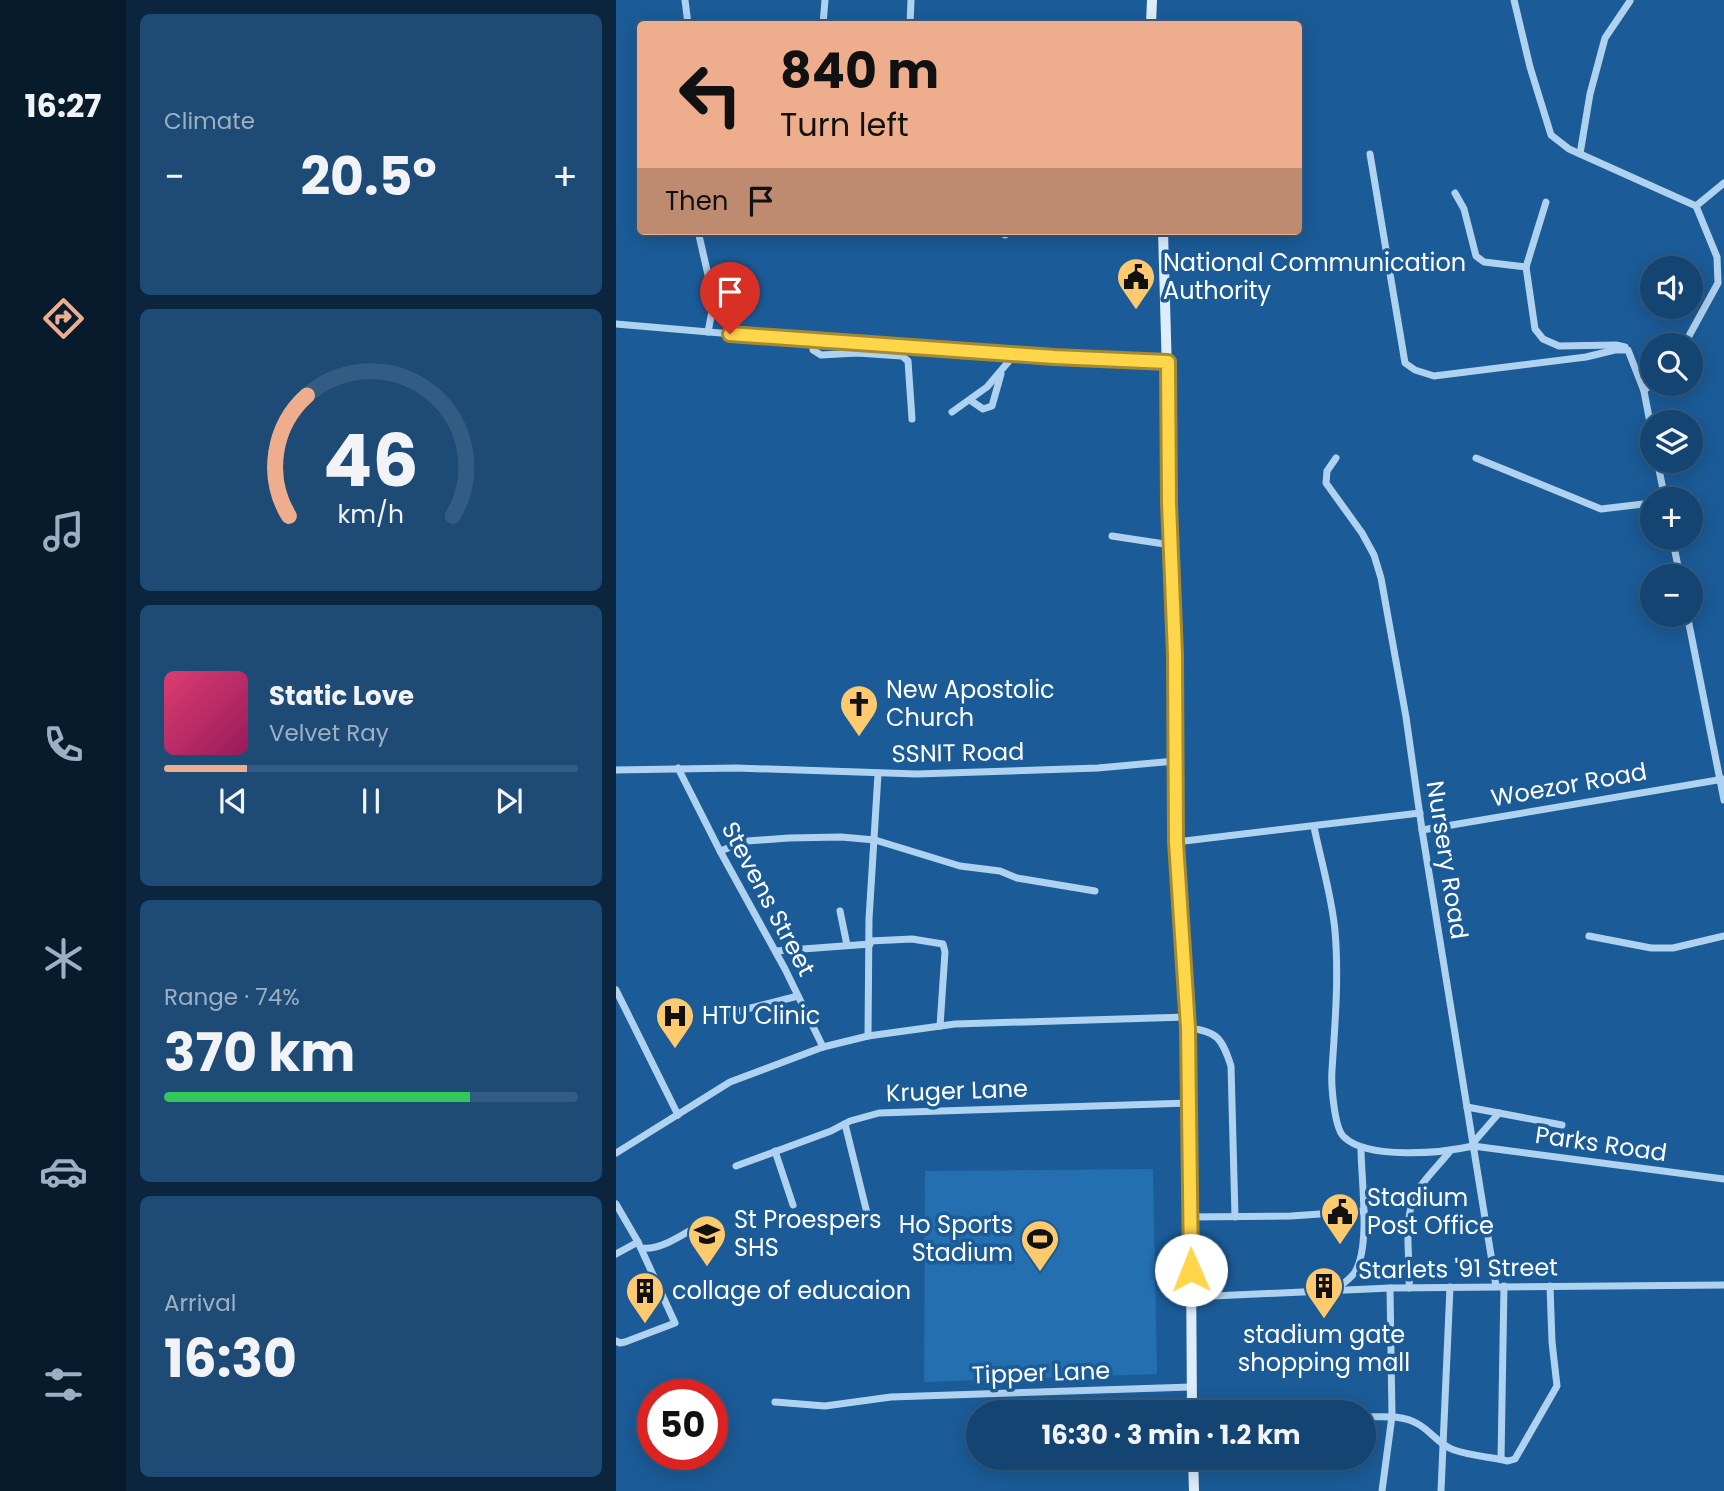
<!DOCTYPE html>
<html lang="en">
<head>
<meta charset="utf-8">
<style>
	body { margin:0; font-family:Poppins,sans-serif; background:#1d4b76; color:#f1f3f6; height:100vh; display:flex; flex-direction:column; font-size:26px; white-space:nowrap }
	* { box-sizing:border-box; margin:0 }
	p { font-size:23px; color:#9db0c3 }
	.icon { flex:none; width:38px; height:38px; fill:none; stroke:currentColor; stroke-width:2; stroke-linecap:round; stroke-linejoin:round }
	.map { position:relative; flex:1; overflow:hidden }
	.side { display:flex; flex-direction:column; gap:14px; padding:14px; background:#0b253e; width:490px }
	.side>* { flex:none }
	.banner { position:absolute; left:21px; top:21px; width:665px; height:214px; border-radius:7px; box-shadow:0 4px 18px #0003,0 0 0 2px #335c84; background:#eead8d; color:#111; overflow:hidden }
	.fabs { position:absolute; left:1024px; top:256px; display:grid; gap:14px }
	.fabs a { display:grid; place-items:center; width:63px; height:63px; border-radius:50%; background:#144471; box-shadow:0 4px 18px #0003,0 0 0 2px #335c84; font-size:35px }
	.speed { position:absolute; left:21px; top:1379px; display:flex; gap:14px; font-size:35px; font-weight:700; text-align:center }
	.speed>* { display:grid; place-content:center; width:91px; height:91px; border-radius:50%; background:#144471; box-shadow:0 4px 18px #0003,0 0 0 2px #335c84; line-height:1 }
	.speed .limit { border:10px solid #d22; background:#fff; color:#111 }
	.pin { position:absolute; display:grid; place-items:center; width:60px; height:60px; color:#fff; margin:-72px -30px; border-radius:50% 50% 50% 0; rotate:-45deg; box-shadow:0 0 7px #0007 }
	.pin .icon { rotate:45deg }
	.me { position:absolute; width:77px; margin:-38px; rotate:359deg; stroke-linejoin:round; filter:drop-shadow(0 0 5px #0008) }
	.turn { display:flex; align-items:center; gap:24px; height:147px; padding:0 28px; font-size:32px }
	.turn .icon { width:91px; height:91px; stroke-width:2.5 }
	.turn b { display:block; font-size:49px; line-height:60px }
	.then { display:flex; align-items:center; height:66px; padding:0 28px; background:#0003; gap:14px; font-size:26px }
	.big { font-size:52px; font-weight:700; line-height:1.1 }
	.side .card { flex:1; display:flex; flex-direction:column; justify-content:center; gap:10px; min-width:0; padding:0 24px; border-radius:10px; background:#1d4b76 }
	.side .dial { align-items:center; gap:0 }
	.dial svg { height:182px; overflow:visible; fill:none; stroke:#335c84; stroke-width:7; stroke-linecap:round; text-anchor:middle }
	.dial text { fill:#f1f3f6; stroke:none }
	.song { display:flex; align-items:center; gap:21px }
	.cover { width:84px; height:84px; border-radius:10px; background:linear-gradient(135deg,hsl(340 70% 55%),hsl(330 70% 35%)) }
	.played { height:7px; border-radius:4px; background:linear-gradient(90deg,#eead8d 20%,#335c84 20%) }
	.keys { display:flex; justify-content:space-around; direction:ltr }
	.heat { display:flex; justify-content:space-between; align-items:center; font-size:38px; direction:ltr }
	.charge { height:10px; border-radius:5px; background:linear-gradient(90deg,#34c759 74%,#335c84 0) }
	.trip { position:absolute; left:350px; top:1400px; width:410px; height:70px; border-radius:35px; background:#144471; box-shadow:0 4px 18px #0003,0 0 0 2px #335c84; font-weight:700; line-height:70px; text-align:center }
	main { display:flex; flex:1; min-height:0 }
	.tabs { display:flex; flex-direction:column; width:126px; justify-content:space-around; align-items:center; background:#081b2d; color:#9db0c3 }
	.tabs .icon { width:49px; height:49px }
	.tabs .on { color:#eead8d }
	.tabs b { font-size:32px; color:#f1f3f6 }
	.map>svg:first-child { display:block }
</style>
</head>
<body>
<main>
<nav class="tabs">
<b>16:27</b>
<svg class="icon on" aria-label="directions" viewBox="0 0 24 24"><path d="M12 3l9 9-9 9-9-9zM9 14v-3h6M13 9l2 2-2 2"/></svg>
<svg class="icon" aria-label="music" viewBox="0 0 24 24"><path d="M9 18V5l10-2v13"/><circle cx="6" cy="18" r="3"/><circle cx="16" cy="16" r="3"/></svg>
<svg class="icon" aria-label="phone" viewBox="0 0 24 24"><path d="M5 4h4l2 5-3 2q2 4 5 5l2-3 5 2v4C11 20 4 13 5 4z"/></svg>
<svg class="icon" aria-label="climate" viewBox="0 0 24 24"><path d="M12 3v18M4 7l16 10M4 17L20 7"/></svg>
<svg class="icon" aria-label="car" viewBox="0 0 24 24"><path d="M5 17H2v-5l4-1 3-4h7l3 4 3 1v5h-3M9 17h6M6 11h13"/><circle cx="7" cy="17" r="2"/><circle cx="17" cy="17" r="2"/></svg>
<svg class="icon" aria-label="filters" viewBox="0 0 24 24"><path d="M4 7h16M4 17h16"/><circle cx="9" cy="7" r="2"/><circle cx="15" cy="17" r="2"/></svg>
</nav>
<section class="side">
<div class="card"><p>Climate</p>
<div class="heat"><a>−</a><b class="big">20.5°</b><a>+</a></div>
</div>
<div class="card dial"><svg viewBox="0 0 100 80">
<path d="M14 69A42 42 0 1 1 86 69"/>
<path d="M14 69A42 42 0 0 1 22 16" stroke="#eead8d"/>
<text x="50" y="56" font-size="32" font-weight="700">46</text>
<text x="50" y="72" font-size="11">km/h</text>
</svg></div>
<div class="card">
<div class="song"><i class="cover"></i><div><b>Static Love</b><p>Velvet Ray</p></div></div>
<div class="played"></div>
<div class="keys"><svg class="icon" aria-label="previous" viewBox="0 0 24 24"><path d="M18 5L8 12l10 7zM5 5v14"/></svg><svg class="icon" aria-label="pause" viewBox="0 0 24 24"><path d="M8 5v14M16 5v14"/></svg><svg class="icon" aria-label="next" viewBox="0 0 24 24"><path d="M6 5l10 7-10 7zM19 5v14"/></svg></div>
</div>
<div class="card"><p>Range · 74%</p><b class="big">370 km</b><div class="charge"></div></div>
<div class="card"><p>Arrival</p><b class="big">16:30</b></div>
</section>
<div class="map">
<svg width="1108" height="1491" viewBox="0 0 1108 1491">
	<rect width="100%" height="100%" fill="#1b5b97"/>
	<polygon fill="#246fb0" points="537,1169 541,1374 308,1382 309,1171"/>
	<g fill="none" stroke-linecap="round" stroke-linejoin="round">
		<g stroke="#afd2f0" stroke-width="7">
			<polyline points="69,0 72,24"/>
			<polyline points="898,0 914,67 935,135 953,149 1080,206 1101,257 1102,283 1068,345"/>
			<polyline points="207,24 209,0"/>
			<polyline points="294,24 295,0"/>
			<polyline points="754,154 789,363 799,370 818,376 970,357 999,350 1012,350 1028,391"/>
			<polyline points="964,154 974,94 989,38 1014,1"/>
			<polyline points="839,193 848,209 860,256 868,262 910,267"/>
			<polyline points="930,202 910,267 919,329 927,339 943,346 1000,345 1009,347"/>
			<polyline points="1080,206 1108,183"/>
			<polyline points="82,231 98,301 92,332"/>
			<polyline points="389,231 389,235"/>
			<polyline points="0,324 197,341 552,362"/>
			<polyline points="197,341 197,350 205,355 241,353 286,356 292,361 296,419"/>
			<polyline points="1036,382 1028,391 1036,433"/>
			<polyline points="354,400 367,409 376,406 385,374"/>
			<polyline points="336,412 371,387 399,354"/>
			<polyline points="720,458 711,471 710,483 746,533 758,555 765,578 790,717 806,830 880,1286"/>
			<polyline points="860,458 985,509 1036,503"/>
			<polyline points="1041,460 1049,499"/>
			<polyline points="496,536 555,545"/>
			<polyline points="1056,537 1064,576"/>
			<polyline points="1071,614 1108,800"/>
			<polyline points="62,768 104,851 169,969 207,1047"/>
			<polyline points="0,770 120,768 301,774 482,768 559,761"/>
			<path d="M698 827C705 861 716 897 719 931 723 977 719 1024 716 1070 715 1084 718 1128 728 1137 752 1160 826 1153 857 1146L1108 1179"/>
			<polyline points="806,830 1108,779"/>
			<polyline points="560,842 804,813"/>
			<polyline points="104,851 131,841 173,838 225,837 259,840 344,866 384,871 401,878 479,891"/>
			<polyline points="224,911 231,945"/>
			<polyline points="973,936 1035,948 1057,948 1108,936"/>
			<polyline points="254,941 296,939 327,944 329,952 324,1026"/>
			<polyline points="160,951 254,944"/>
			<polyline points="0,990 62,1115"/>
			<polyline points="111,1014 182,996"/>
			<path d="M572 1028C601 1031 606 1038 615 1066L619 1217"/>
			<polyline points="252,1036 253,919 262,774"/>
			<polyline points="851,1107 946,1125"/>
			<polyline points="229,1124 251,1213"/>
			<polyline points="857,1143 883,1113"/>
			<polyline points="159,1151 177,1205"/>
			<polyline points="0,1153 114,1082 207,1047 252,1036 339,1024 571,1017"/>
			<polyline points="120,1166 215,1131 234,1121 263,1113 574,1103"/>
			<polyline points="0,1204 22,1242 0,1254"/>
			<polyline points="574,1217 675,1216 748,1211"/>
			<path d="M25 1248C46 1251 72 1231 90 1221"/>
			<path d="M793 1288C795 1257 785 1218 802 1190 811 1176 824 1164 834 1151"/>
			<path d="M718 1290C725 1285 734 1280 739 1272 755 1246 745 1179 745 1148"/>
			<polyline points="576,1297 774,1288 1108,1285"/>
			<polyline points="0,1341 4,1343 9,1342 59,1323 22,1242"/>
			<polyline points="159,1402 209,1406 275,1397 575,1387"/>
			<path d="M747 1417C765 1417 786 1414 802 1424 815 1431 823 1445 838 1450 855 1456 875 1457 892 1461L899 1459 941 1386 936 1342 934 1286"/>
			<polyline points="885,1459 888,1286"/>
			<polyline points="766,1491 776,1416 774,1288"/>
			<polyline points="825,1491 834,1287"/>
		</g>
		<g stroke="#ddedfb" stroke-width="10">
			<polyline points="535,24 536,0"/>
			<polyline points="547,231 559,655 560,842 572,1028 574,1103 576,1412"/>
			<polyline points="577,1458 578,1491"/>
		</g>
	</g>
	<g fill="none" stroke-linecap="round" stroke-linejoin="round">
		<defs>
			<polyline id="route" points="114,334 438,357 552,362 553,503 559,655 560,842 572,1028 575,1270"/>
		</defs>
		<use href="#route" stroke="#a68a30" stroke-width="18"/>
		<use href="#route" stroke="#ffd54a" stroke-width="12"/>
	</g>
	<defs>
		<symbol id="civic-pin" viewBox="-11 -11 22 30"><path d="M0 17L-7.5 6A9.5 9.5 0 1 1 7.5 6Z" fill="#ffc96e" stroke="#1b5b97"/><path d="M-.6-6.5H3V-4.5H.6V-3L4-1V1h2V6H-6V1h2V-1L-.6-3ZM-1.2 2.5V6h2.4V2.5Z" fill="#111"/></symbol>
		<symbol id="church-pin" viewBox="-11 -11 22 30"><path d="M0 17L-7.5 6A9.5 9.5 0 1 1 7.5 6Z" fill="#ffc96e" stroke="#1b5b97"/><path d="M-1.2-6h2.4v3.5h3.3v2.4h-3.3V6h-2.4V-.1h-3.3v-2.4h3.3Z" fill="#111"/></symbol>
		<symbol id="hospital-pin" viewBox="-11 -11 22 30"><path d="M0 17L-7.5 6A9.5 9.5 0 1 1 7.5 6Z" fill="#ffc96e" stroke="#1b5b97"/><path d="M-5-5h3v3.5h4V-5h3V5h-3V1.5h-4V5h-3Z" fill="#111"/></symbol>
		<symbol id="school-pin" viewBox="-11 -11 22 30"><path d="M0 17L-7.5 6A9.5 9.5 0 1 1 7.5 6Z" fill="#ffc96e" stroke="#1b5b97"/><path d="M0-5L7-2L0 1L-7-2ZM-4 1L0 2.5L4 1V4Q0 6-4 4Z" fill="#111"/></symbol>
		<symbol id="stadium-pin" viewBox="-11 -11 22 30"><path d="M0 17L-7.5 6A9.5 9.5 0 1 1 7.5 6Z" fill="#ffc96e" stroke="#1b5b97"/><path d="M0-5a6.5 5 0 1 0 0 10a6.5 5 0 1 0 0-10ZM-3.5-1.8h7v3.6h-7Z" fill="#111"/></symbol>
		<symbol id="building-pin" viewBox="-11 -11 22 30"><path d="M0 17L-7.5 6A9.5 9.5 0 1 1 7.5 6Z" fill="#ffc96e" stroke="#1b5b97"/><path d="M-4-6H4V6H1V3H-1V6H-4ZM-2.5-4.3h1.7v1.8h-1.7ZM.8-4.3h1.7v1.8H.8ZM-2.5-1h1.7V.8h-1.7ZM.8-1h1.7V.8H.8Z" fill="#111"/></symbol>
	</defs>
	<g fill-rule="evenodd">
		<use href="#civic-pin" x="498" y="255" width="44" height="60"/>
		<use href="#church-pin" x="221" y="682" width="44" height="60"/>
		<use href="#hospital-pin" x="37" y="994" width="44" height="60"/>
		<use href="#civic-pin" x="702" y="1190" width="44" height="60"/>
		<use href="#school-pin" x="69" y="1212" width="44" height="60"/>
		<use href="#stadium-pin" x="402" y="1217" width="44" height="60"/>
		<use href="#building-pin" x="686" y="1264" width="44" height="60"/>
		<use href="#building-pin" x="7" y="1269" width="44" height="60"/>
	</g>
	<g text-anchor="middle" stroke-width="7" stroke-linejoin="round" paint-order="stroke">
		<g font-size="24" fill="#fff" stroke="#1b5b97" text-anchor="start">
			<text x="547" y="271">National Communication<tspan x="547" dy="28">Authority</tspan></text>
			<text x="270" y="698">New Apostolic<tspan x="270" dy="28">Church</tspan></text>
			<text x="86" y="1024">HTU Clinic</text>
			<text x="751" y="1206">Stadium<tspan x="751" dy="28">Post Office</tspan></text>
			<text x="118" y="1228">St Proespers<tspan x="118" dy="28">SHS</tspan></text>
			<text x="397" y="1233" text-anchor="end">Ho Sports<tspan x="397" dy="28">Stadium</tspan></text>
			<text x="56" y="1299">collage of educaion</text>
			<text x="708" y="1343" text-anchor="middle">stadium gate<tspan x="708" dy="28">shopping mall</tspan></text>
		</g>
		<g font-size="24" fill="#fff" stroke="#1b5b97">
			<text transform="translate(342 753) rotate(-1)" y="8">SSNIT Road</text>
			<text transform="translate(953 785) rotate(-10)" y="8">Woezor Road</text>
			<text transform="translate(831 860) rotate(81)" y="8">Nursery Road</text>
			<text transform="translate(152 899) rotate(62)" y="8">Stevens Street</text>
			<text transform="translate(341 1091) rotate(-2)" y="8">Kruger Lane</text>
			<text transform="translate(985 1144) rotate(8)" y="8">Parks Road</text>
			<text transform="translate(842 1269) rotate(-1)" y="8">Starlets '91 Street</text>
			<text transform="translate(425 1373) rotate(-2)" y="8">Tipper Lane</text>
		</g>
	</g>
</svg>
<div class="fabs">
<a><svg class="icon" aria-label="sound" viewBox="0 0 24 24"><path d="M4 9h4l5-4v14l-5-4H4zM17 9q2 3 0 6"/></svg></a>
<a><svg class="icon" aria-label="search" viewBox="0 0 24 24"><circle cx="10" cy="10" r="6"/><path d="M15 15l6 6"/></svg></a>
<a><svg class="icon" aria-label="layers" viewBox="0 0 24 24"><path d="M12 4l9 5-9 5-9-5zM3 14l9 5 9-5"/></svg></a>
<a>+</a>
<a>−</a>
</div>
<div class="speed"><div class="limit">50</div></div>
<div class="pin" style="left:114px;top:334px;background:#d93025"><svg class="icon" aria-label="arrive" viewBox="0 0 24 24"><path d="M6 21V4h12l-3 4 3 4H6"/></svg></div>
<svg class="me" style="left:575px;top:1270px" viewBox="-20 -20 40 40"><circle r="19" fill="#fff"/><path d="M0-13L10 11 0 6-10 11z" fill="#ffd54a"/></svg>
<div class="trip">16:30 · 3 min · 1.2 km</div>
<div class="banner">
<div class="turn"><svg class="icon" aria-label="left" viewBox="0 0 24 24"><path d="M17 20v-9H6M10 6l-5 5 5 5"/></svg><div><b>840 m</b>Turn left</div></div>
<div class="then">Then<svg class="icon" aria-label="arrive" viewBox="0 0 24 24"><path d="M6 21V4h12l-3 4 3 4H6"/></svg></div>
</div>
</div>
</main>
</body>
</html>
